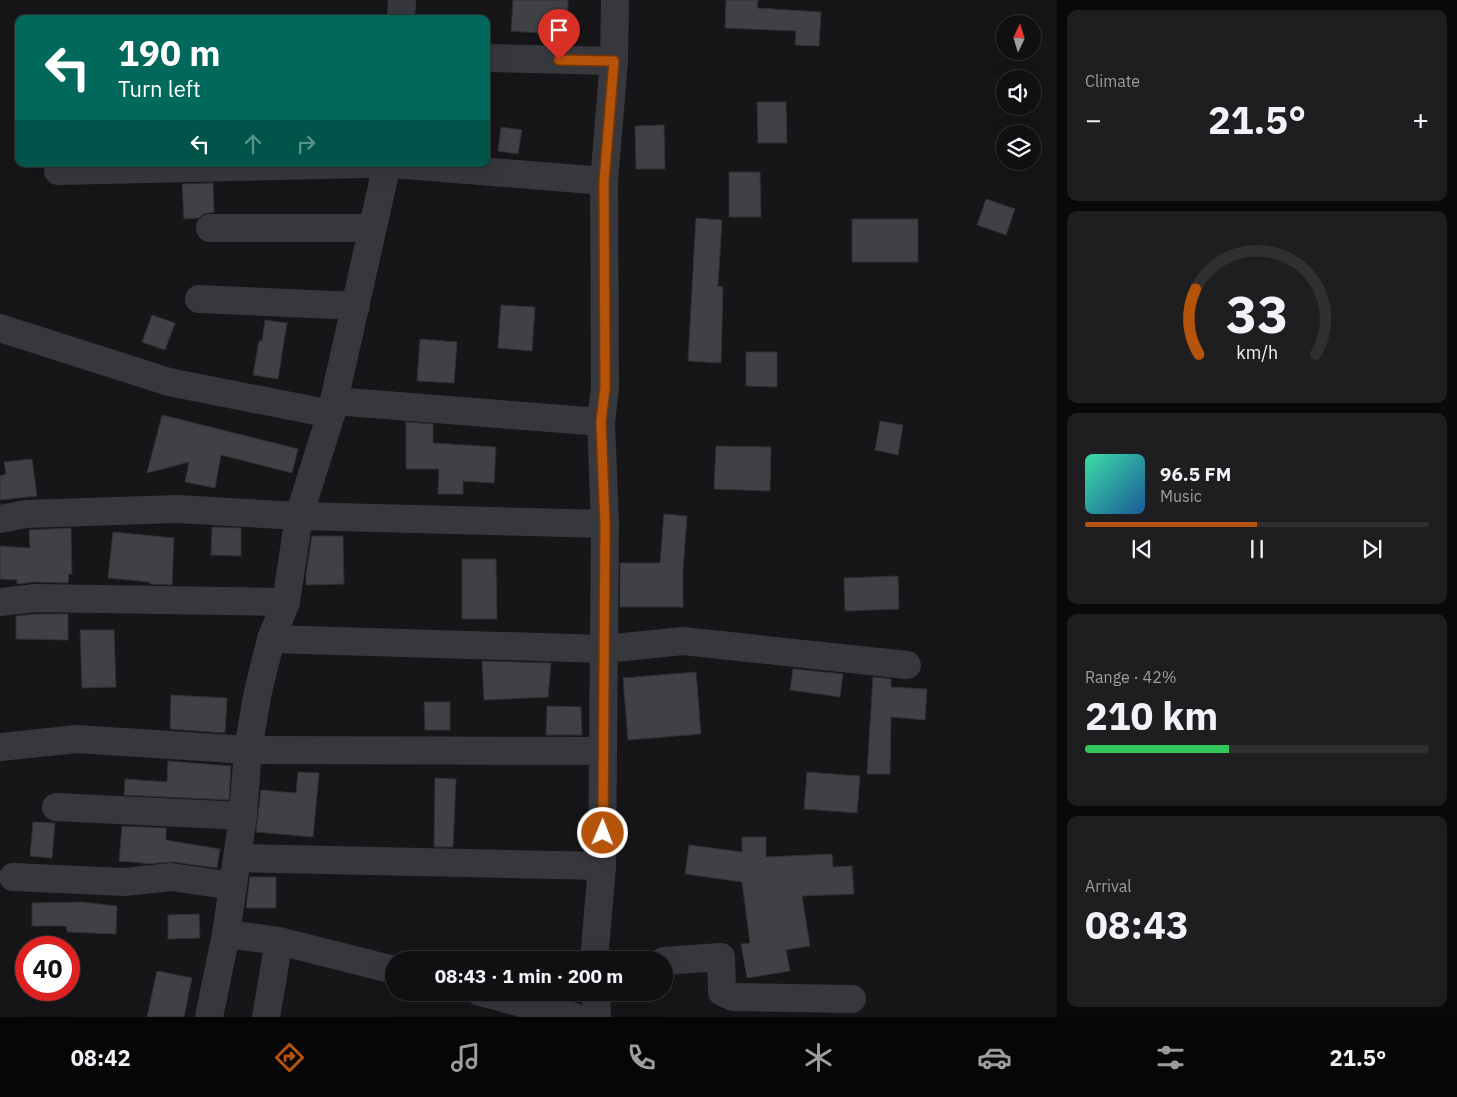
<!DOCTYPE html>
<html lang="en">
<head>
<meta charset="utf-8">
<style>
	body { margin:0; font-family:"IBM Plex Sans",sans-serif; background:#1e1e20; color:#f1f3f6; height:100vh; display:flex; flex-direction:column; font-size:19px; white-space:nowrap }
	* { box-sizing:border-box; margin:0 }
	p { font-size:16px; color:#9c9d9f }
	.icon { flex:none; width:28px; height:28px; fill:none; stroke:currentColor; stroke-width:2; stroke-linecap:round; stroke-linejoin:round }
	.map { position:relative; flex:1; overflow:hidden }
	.side { display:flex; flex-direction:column; gap:10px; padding:10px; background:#09090a; width:400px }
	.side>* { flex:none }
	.guide { position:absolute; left:15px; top:15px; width:475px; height:152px; border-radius:10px; box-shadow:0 5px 20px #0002,0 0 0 1px #303032; background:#00695c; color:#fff; overflow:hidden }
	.needle { width:32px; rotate:4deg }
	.buttons { position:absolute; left:996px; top:15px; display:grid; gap:10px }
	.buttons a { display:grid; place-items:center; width:45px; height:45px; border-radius:50%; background:#101012; box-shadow:0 5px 20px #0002,0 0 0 1px #303032; font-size:25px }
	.speed { position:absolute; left:15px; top:936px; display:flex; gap:10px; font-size:25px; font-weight:700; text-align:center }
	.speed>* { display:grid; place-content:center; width:65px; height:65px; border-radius:50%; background:#101012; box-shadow:0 5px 20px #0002,0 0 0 1px #303032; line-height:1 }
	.speed .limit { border:8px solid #d22; background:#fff; color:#111 }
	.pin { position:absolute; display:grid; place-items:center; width:42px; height:42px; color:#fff; margin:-51px -21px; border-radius:50% 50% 50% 0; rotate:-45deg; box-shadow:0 0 5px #0007 }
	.pin .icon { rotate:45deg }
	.me { position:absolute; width:55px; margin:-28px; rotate:1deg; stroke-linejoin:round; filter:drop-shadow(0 0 4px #0008) }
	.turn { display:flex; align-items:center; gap:18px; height:105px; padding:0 20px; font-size:22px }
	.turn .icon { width:65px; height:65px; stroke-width:2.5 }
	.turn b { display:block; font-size:35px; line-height:42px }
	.lanes { display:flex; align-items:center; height:48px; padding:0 20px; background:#0003; justify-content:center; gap:25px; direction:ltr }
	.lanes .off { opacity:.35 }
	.big { font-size:38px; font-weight:800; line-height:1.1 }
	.side .card { flex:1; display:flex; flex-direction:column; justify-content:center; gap:8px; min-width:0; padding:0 18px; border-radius:10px; background:#1e1e20 }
	.side .dial { align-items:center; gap:0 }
	.dial svg { height:130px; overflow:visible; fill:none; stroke:#303032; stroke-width:7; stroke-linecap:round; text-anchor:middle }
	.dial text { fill:#f1f3f6; stroke:none }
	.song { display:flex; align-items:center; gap:15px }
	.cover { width:60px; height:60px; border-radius:8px; background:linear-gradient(135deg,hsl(160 70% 55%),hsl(210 70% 35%)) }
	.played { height:5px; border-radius:2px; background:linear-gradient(90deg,#b45309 50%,#303032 50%) }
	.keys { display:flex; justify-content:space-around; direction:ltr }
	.heat { display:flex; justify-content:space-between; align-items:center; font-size:28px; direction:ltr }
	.charge { height:8px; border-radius:4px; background:linear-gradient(90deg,#34c759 42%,#303032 0) }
	.trip { position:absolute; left:385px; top:951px; width:288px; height:50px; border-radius:25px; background:#101012; box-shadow:0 5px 20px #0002,0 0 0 1px #303032; font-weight:800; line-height:50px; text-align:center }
	.dock { display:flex; height:80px; justify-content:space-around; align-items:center; background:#060607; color:#9c9d9f }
	.dock .icon { width:35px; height:35px }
	.dock .active { color:#b45309 }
	.dock b { font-size:22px; color:#f1f3f6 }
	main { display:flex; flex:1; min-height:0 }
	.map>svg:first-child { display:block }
</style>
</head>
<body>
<main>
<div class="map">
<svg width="1057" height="1017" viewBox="0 0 1057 1017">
	<rect width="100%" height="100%" fill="#161618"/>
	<g fill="#404145" stroke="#303034">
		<polygon points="513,0 568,0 567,32 539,31 539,33 511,31"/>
		<polygon points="726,0 758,0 757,8 821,12 819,46 795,45 796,31 725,28"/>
		<polygon points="757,102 786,102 787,143 758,143"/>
		<polygon points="664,125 665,169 636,169 635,126"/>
		<polygon points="501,127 522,130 518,154 498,151"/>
		<polygon points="729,172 760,172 761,217 729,217"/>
		<polygon points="213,183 214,212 203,214 199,218 184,219 182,184"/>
		<polygon points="986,199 1015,209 1006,235 977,225"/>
		<polygon points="696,218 722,220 718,286 723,287 721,363 688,361"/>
		<rect x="852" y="219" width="66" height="43"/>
		<polygon points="501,305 535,307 532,351 498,348"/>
		<polygon points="152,315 175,323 165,350 142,342"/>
		<polygon points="265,320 287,323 278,379 253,375 259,341 262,341"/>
		<polygon points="420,339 457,342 454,383 417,381"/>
		<polygon points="746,352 777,352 777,387 746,386"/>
		<polygon points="162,415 298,449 292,473 221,455 215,488 185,482 189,462 147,473"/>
		<polygon points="880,421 903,425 898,455 875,450"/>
		<polygon points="406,422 433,424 433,443 496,447 494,483 463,481 463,494 438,494 439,469 406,469"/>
		<polygon points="716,446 771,447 770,491 714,489"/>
		<polygon points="32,459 37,496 0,500 0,476 6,474 4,462"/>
		<polygon points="664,514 687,516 683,570 683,607 620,607 620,563 660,563"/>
		<polygon points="212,527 241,528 241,556 211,555"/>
		<polygon points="71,528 72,574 69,574 68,583 35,582 17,584 17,580 0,579 0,546 30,548 29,530"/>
		<polygon points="113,532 174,538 172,585 150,584 150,582 108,578"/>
		<polygon points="312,536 343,536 344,584 306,585 306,574"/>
		<polygon points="462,559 496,559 497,619 462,619"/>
		<polygon points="898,576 899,609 845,611 844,578"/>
		<polygon points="36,614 68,614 68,640 16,639 16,616"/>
		<polygon points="80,630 114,630 116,687 82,688"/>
		<polygon points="482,661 551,663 548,697 484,700"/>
		<polygon points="793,669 843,674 840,697 790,690"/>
		<polygon points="696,672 701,734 628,740 623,678"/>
		<polygon points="873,677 891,679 891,687 927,689 925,720 891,717 890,774 867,774"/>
		<polygon points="171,695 227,698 225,733 170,729"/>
		<polygon points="424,702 450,702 450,730 425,730"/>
		<polygon points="547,706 581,707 582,735 546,735"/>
		<polygon points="168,761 231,766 229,800 124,795 125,779 167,782"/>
		<polygon points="298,772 319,773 313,837 256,832 261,790 296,793"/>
		<polygon points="807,772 860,776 857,813 804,809"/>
		<polygon points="435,778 456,779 453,847 434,847"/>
		<polygon points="33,822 55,823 52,858 30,856"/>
		<polygon points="122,826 166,828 166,840 220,849 217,868 173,862 143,864 143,863 119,861"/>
		<polygon points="742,837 766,837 766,857 832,854 833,867 852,866 854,894 802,896 810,946 786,950 790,971 747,978 741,944 750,943 742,882 685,874 689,845 742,852"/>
		<polygon points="250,877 276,877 276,908 246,908"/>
		<polygon points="82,902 117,906 116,934 67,932 66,926 32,926 32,903"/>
		<polygon points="199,914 200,938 168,939 168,915"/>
		<polygon points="157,971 192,978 184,1017 147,1017"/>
	</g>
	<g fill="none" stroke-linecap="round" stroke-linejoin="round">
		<g stroke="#37383d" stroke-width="28">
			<polyline points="401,19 402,0"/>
			<polyline points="486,58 614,61"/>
			<polyline points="393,164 604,181"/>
			<polyline points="58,171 366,164"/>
			<polyline points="210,228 372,228"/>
			<polyline points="199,299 356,306"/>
			<polyline points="0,328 169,382 331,414"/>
			<polyline points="334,401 601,422"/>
			<polyline points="0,519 26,514 177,509 299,516 605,524"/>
			<polyline points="0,602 35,598 286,602"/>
			<polyline points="271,639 604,649 683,641 907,665"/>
			<polyline points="0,747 77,739 248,750 603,751"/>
			<polyline points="56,807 243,816"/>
			<polyline points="237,858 602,866"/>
			<polyline points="13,877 124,882 171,877 233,886"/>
			<polyline points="226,934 279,941 394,970"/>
			<polyline points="594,960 602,866 605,524 601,422 605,388 604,181 614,61 615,0"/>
			<polyline points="664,961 721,957 722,992 733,997 852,999"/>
			<polyline points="480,992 575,1017"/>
			<polyline points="596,992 597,1017"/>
			<polyline points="209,1017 226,934 243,816 248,750 257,696 271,639 286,602 299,516 331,414 387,164"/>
			<polyline points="266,1017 279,941"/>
		</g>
	</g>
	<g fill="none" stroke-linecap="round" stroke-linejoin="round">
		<defs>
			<polyline id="route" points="559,60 614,61 604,181 605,388 601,422 605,524 603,833"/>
		</defs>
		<use href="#route" stroke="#753606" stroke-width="12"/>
		<use href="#route" stroke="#b45309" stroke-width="9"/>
	</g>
</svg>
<div class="buttons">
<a><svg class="needle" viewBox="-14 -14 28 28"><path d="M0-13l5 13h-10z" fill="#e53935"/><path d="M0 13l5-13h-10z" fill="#9c9d9f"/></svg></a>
<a><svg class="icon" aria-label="sound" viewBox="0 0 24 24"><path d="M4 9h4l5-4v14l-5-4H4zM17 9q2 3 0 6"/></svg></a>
<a><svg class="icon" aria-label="layers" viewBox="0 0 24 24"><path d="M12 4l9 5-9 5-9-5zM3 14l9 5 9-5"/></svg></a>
</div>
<div class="speed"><div class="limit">40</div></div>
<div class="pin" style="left:559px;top:60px;background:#d93025"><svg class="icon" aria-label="arrive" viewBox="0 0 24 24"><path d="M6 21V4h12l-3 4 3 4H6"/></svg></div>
<svg class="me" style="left:603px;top:833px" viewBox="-20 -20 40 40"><circle r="17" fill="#b45309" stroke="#fff" stroke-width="3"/><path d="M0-11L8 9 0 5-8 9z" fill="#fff"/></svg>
<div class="trip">08:43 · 1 min · 200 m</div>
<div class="guide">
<div class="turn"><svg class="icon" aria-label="left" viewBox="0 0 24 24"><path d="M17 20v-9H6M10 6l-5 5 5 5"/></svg><div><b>190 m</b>Turn left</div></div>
<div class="lanes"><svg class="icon" aria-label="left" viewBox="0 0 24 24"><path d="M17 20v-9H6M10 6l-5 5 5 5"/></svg><svg class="icon off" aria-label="ahead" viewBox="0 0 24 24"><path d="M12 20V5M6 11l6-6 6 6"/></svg><svg class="icon off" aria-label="right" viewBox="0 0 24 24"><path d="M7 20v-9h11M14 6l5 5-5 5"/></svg></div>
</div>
</div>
<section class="side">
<div class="card"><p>Climate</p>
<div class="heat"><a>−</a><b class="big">21.5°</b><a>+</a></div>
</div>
<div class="card dial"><svg viewBox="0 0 100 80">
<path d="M14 69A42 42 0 1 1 86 69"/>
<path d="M14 69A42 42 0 0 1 12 29" stroke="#b45309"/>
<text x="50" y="56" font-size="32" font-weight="700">33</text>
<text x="50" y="72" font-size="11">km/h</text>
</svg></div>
<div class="card">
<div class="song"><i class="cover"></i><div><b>96.5 FM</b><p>Music</p></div></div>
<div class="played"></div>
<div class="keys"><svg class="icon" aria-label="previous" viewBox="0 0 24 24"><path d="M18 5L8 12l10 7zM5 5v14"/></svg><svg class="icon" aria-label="pause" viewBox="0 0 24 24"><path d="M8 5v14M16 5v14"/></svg><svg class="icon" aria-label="next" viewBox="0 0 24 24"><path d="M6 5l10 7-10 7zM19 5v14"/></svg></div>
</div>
<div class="card"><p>Range · 42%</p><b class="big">210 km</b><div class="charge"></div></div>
<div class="card"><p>Arrival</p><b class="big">08:43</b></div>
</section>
</main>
<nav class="dock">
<b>08:42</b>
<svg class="icon active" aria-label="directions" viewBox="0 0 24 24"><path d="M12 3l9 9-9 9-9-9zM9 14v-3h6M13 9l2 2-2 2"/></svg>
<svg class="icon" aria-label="music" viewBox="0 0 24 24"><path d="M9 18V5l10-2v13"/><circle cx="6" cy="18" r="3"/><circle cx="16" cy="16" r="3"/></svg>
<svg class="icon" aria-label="phone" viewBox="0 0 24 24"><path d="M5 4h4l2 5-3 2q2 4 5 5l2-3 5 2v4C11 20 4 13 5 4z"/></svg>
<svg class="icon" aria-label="climate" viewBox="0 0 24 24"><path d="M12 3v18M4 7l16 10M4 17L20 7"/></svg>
<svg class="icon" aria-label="car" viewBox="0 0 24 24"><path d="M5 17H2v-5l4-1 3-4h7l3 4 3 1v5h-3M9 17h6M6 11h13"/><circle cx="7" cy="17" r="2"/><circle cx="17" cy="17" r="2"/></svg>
<svg class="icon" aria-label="filters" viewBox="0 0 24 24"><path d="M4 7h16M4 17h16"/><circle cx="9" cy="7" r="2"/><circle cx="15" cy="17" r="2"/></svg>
<b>21.5°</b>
</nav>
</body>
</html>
